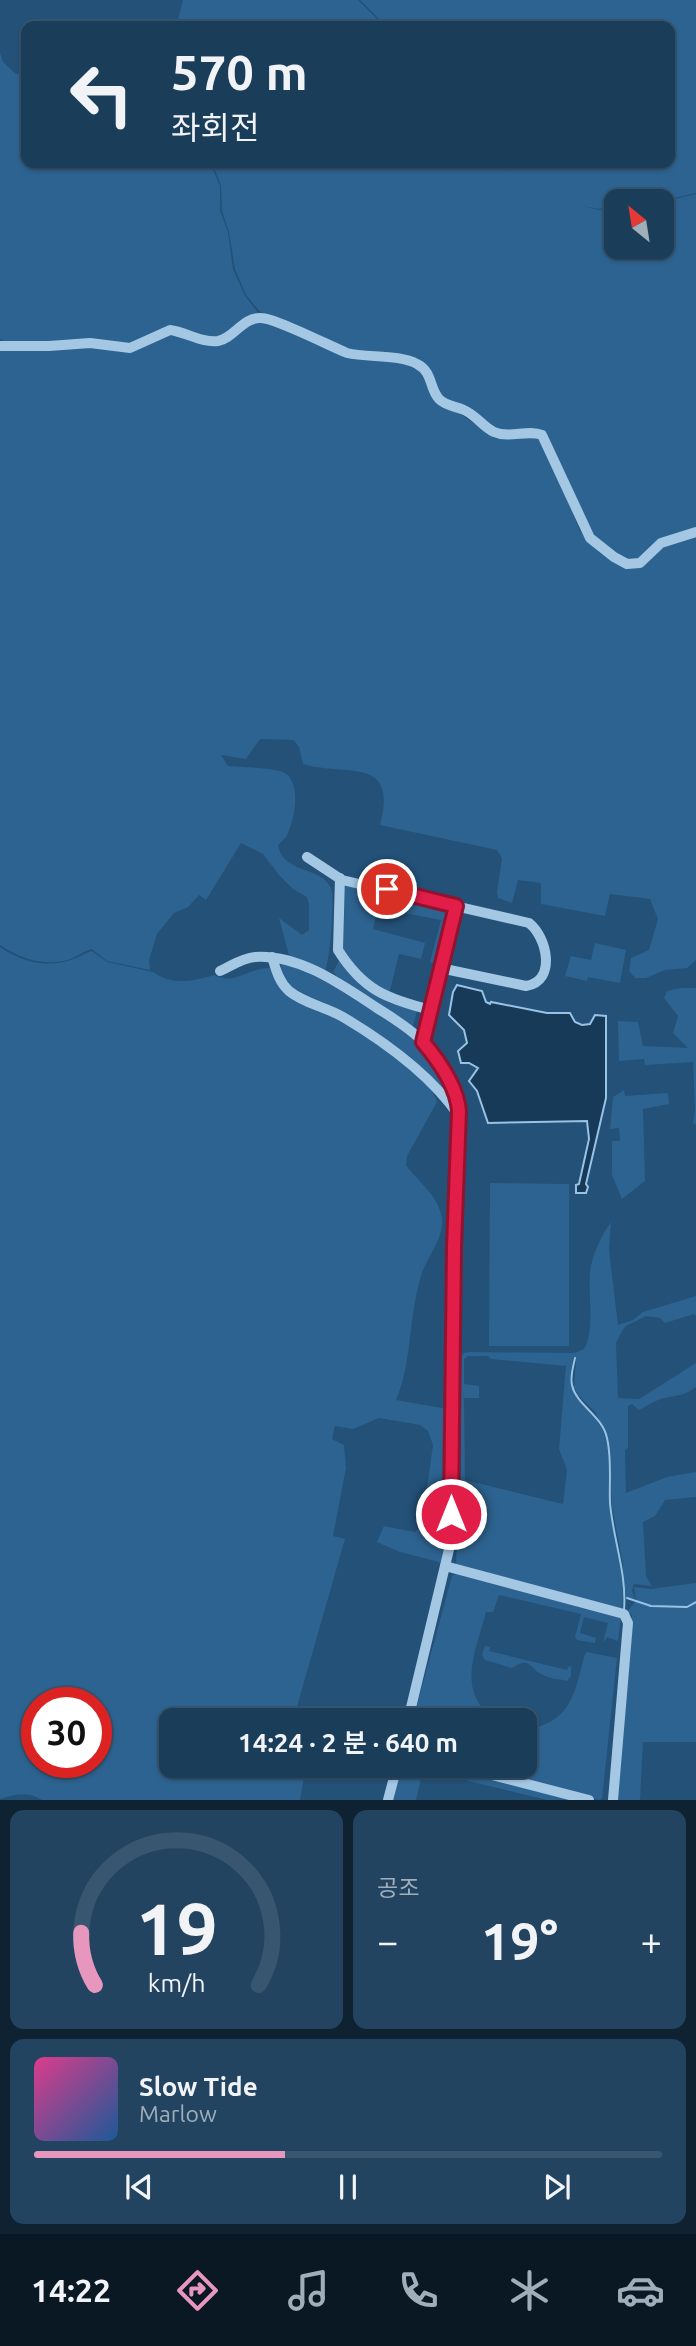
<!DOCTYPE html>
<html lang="ko">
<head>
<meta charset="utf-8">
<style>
	body { margin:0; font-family:Ubuntu,"Noto Sans KR",sans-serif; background:#234460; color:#f1f3f6; height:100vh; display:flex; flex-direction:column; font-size:26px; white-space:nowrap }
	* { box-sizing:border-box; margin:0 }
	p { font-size:23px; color:#9faebb }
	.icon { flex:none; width:38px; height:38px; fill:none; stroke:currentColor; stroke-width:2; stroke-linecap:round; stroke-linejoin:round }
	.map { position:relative; height:1800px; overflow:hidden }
	.side { display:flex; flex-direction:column; gap:10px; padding:10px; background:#0e2232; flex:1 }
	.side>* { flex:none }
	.top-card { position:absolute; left:21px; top:21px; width:654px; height:147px; border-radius:14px; box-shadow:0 2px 5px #0004,0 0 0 2px #385670; background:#1a3d5a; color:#f1f3f6; overflow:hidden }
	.needle { width:46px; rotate:330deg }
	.fabs { position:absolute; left:604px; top:189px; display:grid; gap:14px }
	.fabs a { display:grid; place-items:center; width:70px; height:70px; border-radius:14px; background:#1a3d5a; box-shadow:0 2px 5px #0004,0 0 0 2px #385670; font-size:35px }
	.speed { position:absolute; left:21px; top:1687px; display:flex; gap:14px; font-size:35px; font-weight:700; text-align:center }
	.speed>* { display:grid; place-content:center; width:91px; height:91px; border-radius:50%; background:#1a3d5a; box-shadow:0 2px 5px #0004,0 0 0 2px #385670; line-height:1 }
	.speed .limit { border:10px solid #d22; background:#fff; color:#111 }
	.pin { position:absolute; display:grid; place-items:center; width:60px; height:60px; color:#fff; margin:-30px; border:4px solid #fff; border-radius:50%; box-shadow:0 2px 7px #0007 }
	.me { position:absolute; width:77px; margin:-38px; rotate:0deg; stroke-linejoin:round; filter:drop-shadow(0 0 5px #0008) }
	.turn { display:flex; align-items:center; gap:24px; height:147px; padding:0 35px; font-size:32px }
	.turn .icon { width:91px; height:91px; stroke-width:2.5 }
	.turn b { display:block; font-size:49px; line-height:60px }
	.big { font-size:52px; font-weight:600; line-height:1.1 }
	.side .widget { flex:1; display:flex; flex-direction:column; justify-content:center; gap:10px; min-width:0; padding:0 24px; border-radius:14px; background:#234460 }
	.side .dial { align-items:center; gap:0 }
	.dial svg { height:182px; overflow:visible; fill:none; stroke:#385670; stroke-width:7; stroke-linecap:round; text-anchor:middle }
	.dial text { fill:#f1f3f6; stroke:none }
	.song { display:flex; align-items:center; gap:21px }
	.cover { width:84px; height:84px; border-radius:10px; background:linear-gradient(135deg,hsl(330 70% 55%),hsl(210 70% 35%)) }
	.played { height:7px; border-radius:4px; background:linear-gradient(90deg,#e797bd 40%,#385670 40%) }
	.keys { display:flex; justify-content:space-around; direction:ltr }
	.heat { display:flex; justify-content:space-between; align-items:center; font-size:38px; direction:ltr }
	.side .tiles { flex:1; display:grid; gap:10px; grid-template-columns:1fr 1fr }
	.widget:last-child { grid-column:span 2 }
	.trip { position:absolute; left:159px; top:1708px; width:378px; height:70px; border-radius:14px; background:#1a3d5a; box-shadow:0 2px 5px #0004,0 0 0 2px #385670; font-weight:600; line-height:70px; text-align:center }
	.menu { display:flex; height:112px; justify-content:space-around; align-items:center; background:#0a1824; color:#9faebb }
	.menu .icon { width:49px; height:49px }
	.menu .on { color:#e797bd }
	.menu b { font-size:32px; color:#f1f3f6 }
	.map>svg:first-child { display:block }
</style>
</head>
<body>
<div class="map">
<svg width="696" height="1800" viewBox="0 0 696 1800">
	<rect width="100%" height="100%" fill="#235178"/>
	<g fill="#2d6390" fill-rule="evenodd">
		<polygon points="183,0 358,0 384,26 180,26 177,24"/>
		<polygon points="360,0 696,0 696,193 661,201 616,201 600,209 581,206 600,210 616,204 616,247 662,247 662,202 696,194 696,529 634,560 624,559 594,538 547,436 498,431 469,408 439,396 430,370 350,350 262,314 246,295 235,269 229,232 222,211 221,185 212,163 357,163 362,166 359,163 432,163 401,167 442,163 496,163 512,172 499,163 670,163 670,26 386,26"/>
		<polygon points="0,53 3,62 16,74 26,74 26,163 210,163 220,186 220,211 228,232 233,269 245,296 260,315 214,339 184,331 131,345 7,343 0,339"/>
		<path d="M265 322 347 355 408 363 420 368 432 395 483 429 536 435 544 444 580 531 599 552 622 566 660 547 696 536V960L687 968 665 970 646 978H635L629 971 631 958 649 950 658 919 650 899 610 894 605 916 541 904V883L518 880 512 903 498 898 497 892 502 858 497 850 380 825C399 754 344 777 303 764L299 747 294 740 260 739 246 759 221 755 228 766C240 767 275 768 283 772 302 781 295 818 288 833 286 838 282 841 278 845 283 870 308 867 324 879 325 880 331 887 331 888 335 900 330 959 325 971L290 959 279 918 302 935 309 930V905L307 897 293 889 279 875 263 854 241 843 206 900 199 895 188 907 174 913 157 934 149 960 150 970 107 961 92 949C84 951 78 956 71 959 44 967 22 959 0 945V349L78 345 119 350 167 334 209 343 251 323Z"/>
		<polygon points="347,885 449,908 450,913 438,964 430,962 441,920 378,908 373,929 425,943 421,959 399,954 389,994 356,969 343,952 345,888"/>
		<polygon points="595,943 626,950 620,983 588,977 587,981 565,976 571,956 591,960"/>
		<path d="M0 947C22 962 44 968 71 960 78 958 84 953 92 951L107 962 153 972C172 986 194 981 214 975 237 986 246 968 270 968 282 994 315 1005 338 1019 360 1033 433 1078 437 1102L407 1156 406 1165C418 1182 443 1199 442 1223 442 1240 427 1258 422 1273 408 1315 413 1360 396 1400L448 1409 447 1543 443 1563 400 1552 377 1542 384 1526 415 1532 422 1524 433 1445 428 1431 420 1425 379 1418 353 1429 335 1426 332 1439 344 1445 346 1468 333 1536 345 1539 294 1717 304 1720H172V1766H306L300 1800H42C28 1791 15 1794 0 1799ZM37 1703H96V1762H37Z"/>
		<polygon points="340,959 374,993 389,1003 417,1011 412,1029 338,977 333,972"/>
		<path d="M284 964C328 979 380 1008 415 1039 430 1053 441 1075 451 1093L448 1095 425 1074 291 988 281 973V966Z"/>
		<polygon points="681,988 696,988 696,1125 693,1123 695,1111 693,1062 645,1065 644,1059 619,1061 618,1021 638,1022 643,1046 688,1048 673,1033 678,1016 664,998 667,991"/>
		<polygon points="624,1090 625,1096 668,1093 669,1104 643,1109 645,1181 622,1199 612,1175 612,1141 620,1141 619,1128 610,1129 613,1097"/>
		<polygon points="490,1183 569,1184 569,1346 489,1346"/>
		<path d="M611 1222 609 1250 618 1325 633 1320 643 1312 696 1296V1316L694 1314 665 1323 660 1318 646 1316 626 1326 622 1331 616 1343 618 1398 639 1399 696 1363V1387C683 1397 675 1395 661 1399 653 1401 646 1407 639 1410L632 1404 628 1406V1448L625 1450 626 1493 667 1477 696 1472V1497L665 1500 655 1516 643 1522 646 1576 652 1586 634 1584 632 1590 635 1599 626 1597 622 1558 612 1508 608 1437 595 1412 579 1396 574 1387 576 1359 573 1358C572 1367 569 1377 571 1385 575 1405 601 1416 606 1439 611 1461 607 1486 610 1509 615 1544 626 1575 622 1611L457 1567C454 1560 460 1531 460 1519 462 1466 461 1412 460 1358L464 1353 470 1352 575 1353 584 1349C595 1331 588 1294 590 1272 592 1255 601 1236 611 1222ZM488 1356 491 1359 566 1366 559 1449 567 1470 563 1504 465 1480 464 1398H479V1386L464 1384V1359L468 1356Z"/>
		<path d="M457 1573 621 1616 618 1641 607 1637 603 1643 608 1623 584 1617 580 1633 596 1638 595 1643 577 1640 575 1637 581 1614 499 1595 493 1612H486C476 1651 455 1691 495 1720H413L452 1576Z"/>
		<polygon points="696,1583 696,1742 643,1742 640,1800 615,1800 632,1615 627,1612 636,1601 647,1606 636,1600 634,1587 650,1589"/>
		<path d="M485 1646 490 1647 489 1651 567 1670 569 1666 571 1667V1676L567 1681C560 1679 550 1679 543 1675 529 1669 531 1655 512 1668L485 1660 482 1655Z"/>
		<path d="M587 1652 617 1658 602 1799 599 1800 524 1780 522 1776 524 1772H526L530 1762 525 1760V1730C572 1722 574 1694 585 1654Z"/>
		<polygon points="407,1766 443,1766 571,1800 547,1800 423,1770 416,1800 391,1800 400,1771"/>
	</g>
	<polygon fill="#173a58" stroke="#98c3e5" stroke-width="2" points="457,985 482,991 486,1002 490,1004 491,1002 547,1013 570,1013 575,1022 582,1025 590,1024 595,1015 606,1016 606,1098 586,1184 588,1187 586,1193 576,1193 576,1185 579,1184 589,1139 587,1121 488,1123 477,1091 469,1081 478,1068 469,1063 461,1063 458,1051 467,1043 464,1030 449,1015 453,992"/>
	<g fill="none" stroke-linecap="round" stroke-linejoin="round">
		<g stroke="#98c3e5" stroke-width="2">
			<path d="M575 1358C573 1367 570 1377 572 1385 576 1405 602 1415 607 1438 612 1459 609 1482 610 1503 613 1539 627 1573 624 1610"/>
			<polyline points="627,1598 651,1606 687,1607 696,1602"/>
		</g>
		<g stroke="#a4c7e4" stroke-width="10">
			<path d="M0 346H49L90 343 130 348 170 330C186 332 201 343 218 341 234 338 243 317 261 318 275 318 330 346 347 353 368 358 399 354 417 364 433 372 429 388 439 399 446 406 455 406 464 410 476 415 483 427 494 432 510 439 527 429 542 435L590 538 614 557 627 564 640 563 661 543 696 532"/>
			<path d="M307 857 342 880 529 923C547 937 557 981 526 986L440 968"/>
			<path d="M340 878 338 950C363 990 387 999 431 1010"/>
			<path d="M272 957C276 970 279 982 289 991 305 1004 326 1007 343 1017 385 1042 431 1075 459 1116"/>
			<path d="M220 971C231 966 242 958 255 957 299 954 342 985 377 1008 391 1017 408 1027 420 1039 435 1055 450 1078 458 1098L452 1349 451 1541 408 1720"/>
			<polyline points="423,1042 456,906"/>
			<polyline points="445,1566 624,1614 628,1623 613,1800"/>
			<polyline points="457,1766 589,1800"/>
			<polyline points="388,1800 397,1766"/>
		</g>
	</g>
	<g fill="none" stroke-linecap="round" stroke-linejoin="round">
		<defs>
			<path id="route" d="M387 889 456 906 423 1042C439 1061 457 1086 459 1111L454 1247 451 1514"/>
		</defs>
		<use href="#route" stroke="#92132f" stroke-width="18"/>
		<use href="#route" stroke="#e11d48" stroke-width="12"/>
	</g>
</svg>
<div class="fabs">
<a><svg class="needle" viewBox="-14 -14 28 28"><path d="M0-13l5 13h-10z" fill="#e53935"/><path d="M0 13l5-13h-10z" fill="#9faebb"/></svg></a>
</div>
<div class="speed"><div class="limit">30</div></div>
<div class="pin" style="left:387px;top:889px;background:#d93025"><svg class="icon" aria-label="arrive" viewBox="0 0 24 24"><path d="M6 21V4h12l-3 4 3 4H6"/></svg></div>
<svg class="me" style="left:451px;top:1514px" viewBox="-20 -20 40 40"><circle r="17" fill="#e11d48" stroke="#fff" stroke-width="3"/><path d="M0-11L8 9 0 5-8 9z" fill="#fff"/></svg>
<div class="trip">14:24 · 2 분 · 640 m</div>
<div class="top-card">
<div class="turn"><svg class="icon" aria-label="left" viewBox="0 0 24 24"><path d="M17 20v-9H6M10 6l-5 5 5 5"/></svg><div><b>570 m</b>좌회전</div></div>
</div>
</div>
<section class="side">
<div class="tiles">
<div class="widget dial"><svg viewBox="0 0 100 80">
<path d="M14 69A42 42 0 1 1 86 69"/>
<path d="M14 69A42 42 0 0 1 8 46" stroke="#e797bd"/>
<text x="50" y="56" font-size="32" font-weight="700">19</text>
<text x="50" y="72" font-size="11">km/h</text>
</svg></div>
<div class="widget"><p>공조</p>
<div class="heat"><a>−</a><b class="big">19°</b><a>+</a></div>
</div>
<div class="widget">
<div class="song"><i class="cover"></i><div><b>Slow Tide</b><p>Marlow</p></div></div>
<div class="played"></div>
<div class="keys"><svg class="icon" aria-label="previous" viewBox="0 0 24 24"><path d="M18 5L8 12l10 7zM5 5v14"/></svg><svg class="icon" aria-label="pause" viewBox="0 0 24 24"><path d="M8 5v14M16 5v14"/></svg><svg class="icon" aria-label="next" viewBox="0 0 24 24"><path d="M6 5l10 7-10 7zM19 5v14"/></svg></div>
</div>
</div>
</section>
<nav class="menu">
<b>14:22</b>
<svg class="icon on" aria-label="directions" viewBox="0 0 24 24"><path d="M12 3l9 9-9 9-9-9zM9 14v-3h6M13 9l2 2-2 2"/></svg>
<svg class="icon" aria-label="music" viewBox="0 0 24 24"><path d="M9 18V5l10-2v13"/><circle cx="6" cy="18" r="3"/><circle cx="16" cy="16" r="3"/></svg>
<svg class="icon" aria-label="phone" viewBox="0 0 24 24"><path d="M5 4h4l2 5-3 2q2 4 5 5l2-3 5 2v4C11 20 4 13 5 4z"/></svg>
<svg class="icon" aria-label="climate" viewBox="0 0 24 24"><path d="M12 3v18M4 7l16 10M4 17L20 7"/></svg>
<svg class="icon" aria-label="car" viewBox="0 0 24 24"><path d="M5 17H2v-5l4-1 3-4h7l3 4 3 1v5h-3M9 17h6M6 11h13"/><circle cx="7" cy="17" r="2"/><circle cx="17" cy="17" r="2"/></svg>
</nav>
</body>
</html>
